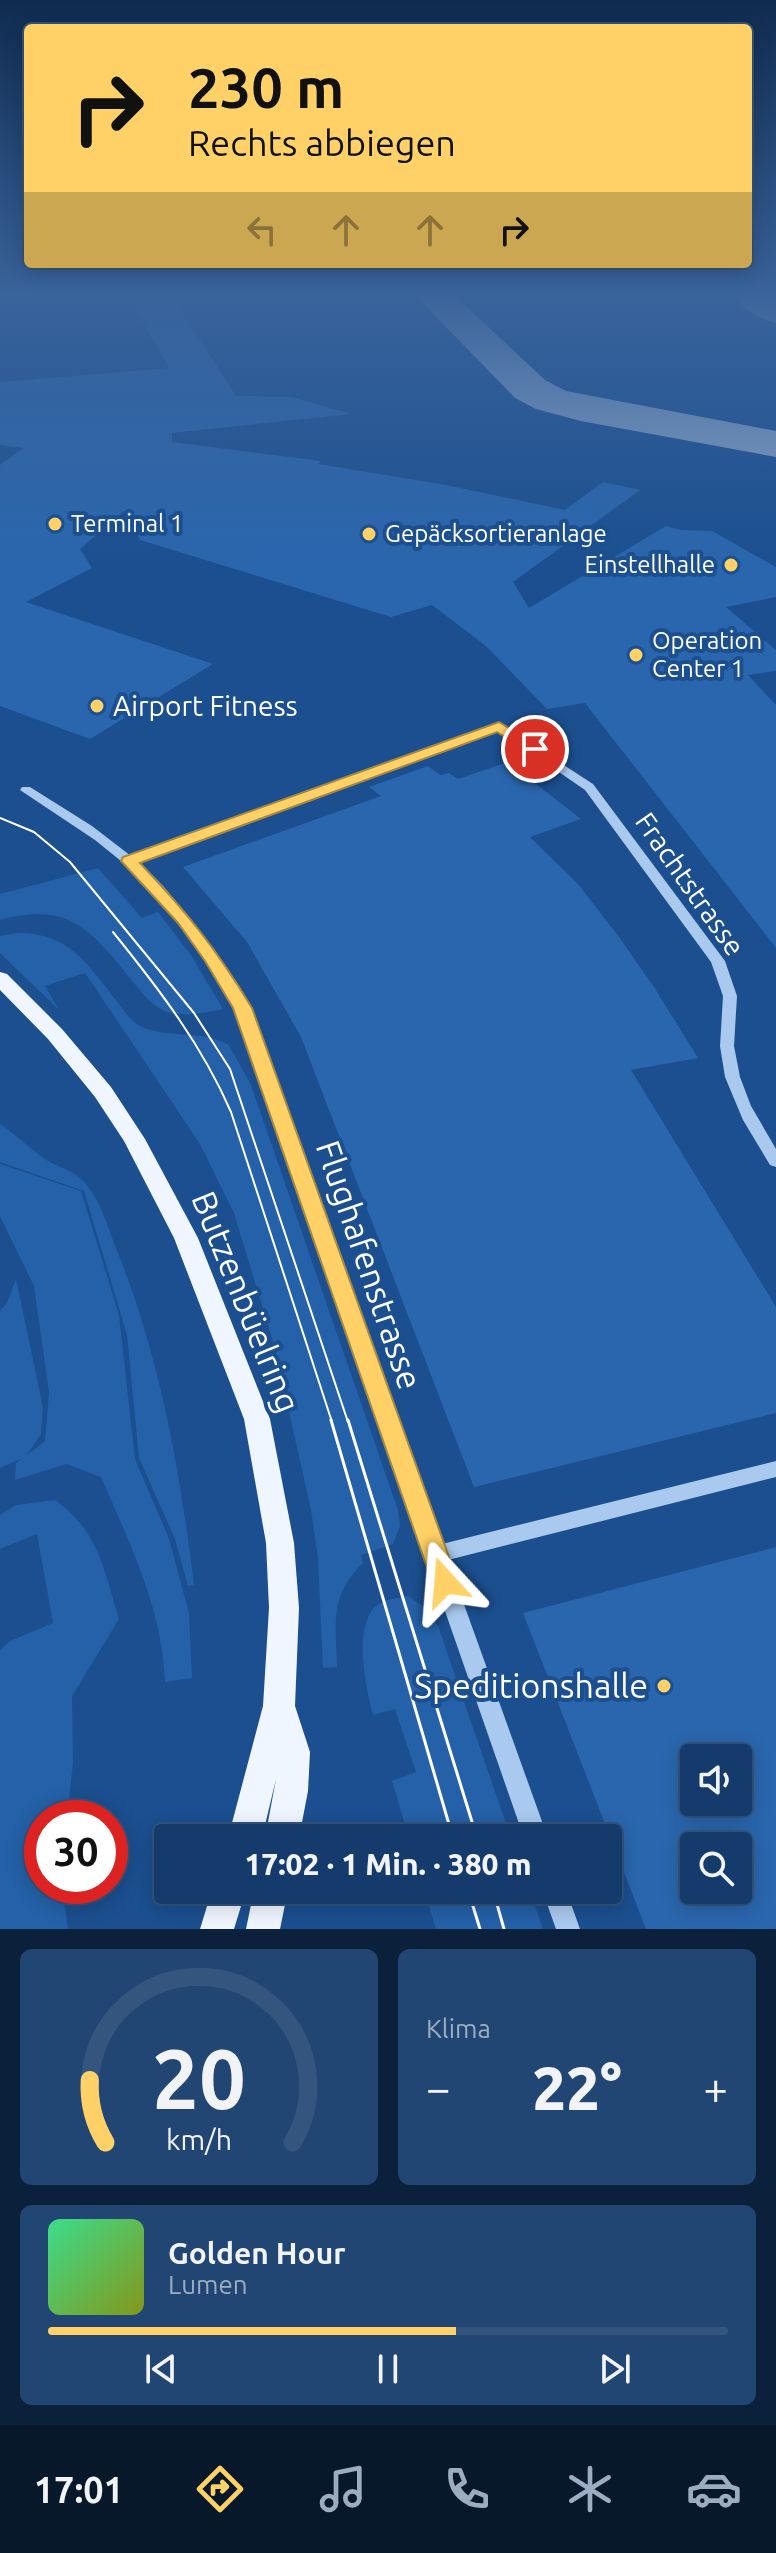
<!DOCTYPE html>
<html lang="de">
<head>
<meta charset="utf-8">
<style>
	body { margin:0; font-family:Ubuntu,sans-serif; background:#214673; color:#f1f3f6; height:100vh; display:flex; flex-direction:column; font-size:30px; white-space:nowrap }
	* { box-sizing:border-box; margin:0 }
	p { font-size:26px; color:#9dadc1 }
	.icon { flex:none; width:44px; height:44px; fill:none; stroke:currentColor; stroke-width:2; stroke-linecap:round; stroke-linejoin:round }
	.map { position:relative; height:1929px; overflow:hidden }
	.drawer { display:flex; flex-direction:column; gap:20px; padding:20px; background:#0b203b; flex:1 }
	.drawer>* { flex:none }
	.hud { position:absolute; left:24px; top:24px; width:728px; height:244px; border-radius:8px; box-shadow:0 4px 20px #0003,0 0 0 2px #33557e; background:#ffd166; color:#111; overflow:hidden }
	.buttons { position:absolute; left:680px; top:1744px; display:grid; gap:16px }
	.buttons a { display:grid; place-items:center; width:72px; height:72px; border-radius:8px; background:#143b6b; box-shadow:0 4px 20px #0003,0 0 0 2px #33557e; font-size:40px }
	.speed { position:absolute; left:24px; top:1800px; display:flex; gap:16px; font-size:40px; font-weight:700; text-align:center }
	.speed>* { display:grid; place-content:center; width:104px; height:104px; border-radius:50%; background:#143b6b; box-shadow:0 4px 20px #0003,0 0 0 2px #33557e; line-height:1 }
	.speed .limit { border:12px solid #d22; background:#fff; color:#111 }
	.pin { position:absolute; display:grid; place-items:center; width:68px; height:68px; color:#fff; margin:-34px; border:4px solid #fff; border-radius:50%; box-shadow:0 2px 8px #0007 }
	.me { position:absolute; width:88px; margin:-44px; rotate:341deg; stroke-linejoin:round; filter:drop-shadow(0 0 6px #0008) }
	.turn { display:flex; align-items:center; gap:28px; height:168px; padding:0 32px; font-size:36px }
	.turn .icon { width:104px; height:104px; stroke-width:2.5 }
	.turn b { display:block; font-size:56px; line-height:68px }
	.lanes { display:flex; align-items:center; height:76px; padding:0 32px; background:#0003; justify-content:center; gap:40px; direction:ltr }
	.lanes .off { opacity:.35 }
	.big { font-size:60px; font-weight:800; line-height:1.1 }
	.drawer .tile { flex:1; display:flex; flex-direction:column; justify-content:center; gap:12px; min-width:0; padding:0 28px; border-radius:12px; background:#214673 }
	.drawer .dial { align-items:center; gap:0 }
	.dial svg { height:208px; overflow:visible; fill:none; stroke:#33557e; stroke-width:7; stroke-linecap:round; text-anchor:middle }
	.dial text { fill:#f1f3f6; stroke:none }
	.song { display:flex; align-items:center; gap:24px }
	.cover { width:96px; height:96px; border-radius:12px; background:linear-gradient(135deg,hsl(150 70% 55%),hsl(70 70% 35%)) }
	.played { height:8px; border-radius:4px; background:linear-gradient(90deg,#ffd166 60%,#33557e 60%) }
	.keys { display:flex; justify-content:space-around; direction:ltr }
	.heat { display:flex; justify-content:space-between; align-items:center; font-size:44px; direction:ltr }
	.drawer .tiles { flex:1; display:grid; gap:20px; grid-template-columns:1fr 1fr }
	.tile:last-child { grid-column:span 2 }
	.trip { position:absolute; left:154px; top:1824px; width:468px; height:80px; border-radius:8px; background:#143b6b; box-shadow:0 4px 20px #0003,0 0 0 2px #33557e; font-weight:800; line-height:80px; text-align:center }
	.menu { display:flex; height:128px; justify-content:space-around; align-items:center; background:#08182b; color:#9dadc1 }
	.menu .icon { width:56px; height:56px }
	.menu .on { color:#ffd166 }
	.menu b { font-size:36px; color:#f1f3f6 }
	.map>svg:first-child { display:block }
</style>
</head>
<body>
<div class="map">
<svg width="776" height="1929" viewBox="0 0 776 1929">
	<rect width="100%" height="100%" fill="#1b4f8f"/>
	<g fill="#2461a8">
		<path d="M98 868 142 918 158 912 191 955 223 1009C207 1013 182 1017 167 1012 153 1007 143 994 134 983 92 932 72 901 0 920V894Z"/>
		<path d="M18 933C67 932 88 964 115 999 122 1008 129 1020 140 1026 166 1039 201 1029 229 1045L251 1085 398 1510 400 1526 393 1544 361 1555 363 1563C329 1595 336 1625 337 1667L323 1668 318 1559 311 1510 274 1345 234 1213 200 1144 85 973 45 986 59 1010 0 953V936Z"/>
		<path d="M0 1124C17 1135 31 1150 48 1161 58 1167 71 1170 80 1178 99 1195 107 1225 116 1248 160 1357 180 1469 194 1585L188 1586 175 1539 139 1458 127 1335 84 1191 0 1162Z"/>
		<path d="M0 1164 81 1191 119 1315 135 1459 169 1539 189 1613 192 1678 165 1682C162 1608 130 1544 101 1477L66 1464 15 1480 16 1463 21 1459 0 1468V1310L7 1303 16 1279 43 1407 41 1434 26 1456 45 1441 49 1392 34 1286 0 1216Z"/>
		<path d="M55 1500C99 1531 104 1570 119 1619L72 1696 73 1763 67 1818H42V1886H62L68 1929H0V1650L10 1641 53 1623 37 1534 0 1549V1515L16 1505Z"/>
		<path d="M408 1596 426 1608 438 1626 511 1838H409L392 1781 416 1772 395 1709 373 1715C366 1689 352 1625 377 1605 385 1599 398 1598 408 1596Z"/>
		<polygon points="424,1890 529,1890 543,1929 436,1929"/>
	</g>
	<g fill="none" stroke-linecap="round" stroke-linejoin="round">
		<g fill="#8da7c7" fill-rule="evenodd">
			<polygon points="415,295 454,295 545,380 566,391 776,431 776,457 581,421 536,409 515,398"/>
			<path d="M733 295H776V323C759 319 743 309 733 295Z"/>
		</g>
	</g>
	<g fill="#2a66ad" fill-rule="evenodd">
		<polygon points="128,295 171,295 236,396 292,397 351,414 172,433 172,442 321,461 318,464 446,485 565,510 603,482 640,490 513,582 529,608 666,526 680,530 712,531 776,567 776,597 726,607 776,650 776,671 748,675 776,705 776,948 585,703 547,709 486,646 432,605 391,617 140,540 124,511 80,549 92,568 26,602 213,664 90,739 0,706 0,465 23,448 0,445 0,382 169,368"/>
		<polygon points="508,762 581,819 530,837 578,884 619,937 654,987 698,1058 631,1070 776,1307 776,1413 474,1487 301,1037 247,942 183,867 381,796 369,787 428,766 440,775 449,773 458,779"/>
		<path d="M776 1547V1929H646L523 1613ZM694 1758H738V1802H694ZM694 1846H738V1890H694Z"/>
	</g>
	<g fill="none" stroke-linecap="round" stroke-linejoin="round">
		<g fill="#a9c9ee" fill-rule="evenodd">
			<polygon points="499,723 593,784 725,961 737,996 734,1046 740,1077 751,1106 776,1149 776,1167 770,1165 743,1120 725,1077 720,1046 723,996 711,962 585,790 498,730 139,862 163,886 194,923 249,1008 442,1544 776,1461 776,1477 448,1560 548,1838 524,1838 235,1008 184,929 137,874 95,840 20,790 22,787 30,787 92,826 131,856"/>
			<polygon points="542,1890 566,1890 580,1929 556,1929"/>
		</g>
		<g fill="#f0f6ff" fill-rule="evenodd">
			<polygon points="0,972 7,974 62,1029 111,1087 145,1139 198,1238 270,1419 294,1543 299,1608 295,1706 310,1752 308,1791 299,1838 265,1838 276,1779 262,1838 228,1838 263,1706 269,1608 266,1543 244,1419 174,1238 124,1141 95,1097 48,1039 0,990"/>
			<polygon points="212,1890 246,1890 234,1929 200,1929"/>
			<polygon points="254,1890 288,1890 280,1929 246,1929"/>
		</g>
		<g stroke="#fff" stroke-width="2">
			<polyline points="0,818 34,832 70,862 194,1013 230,1069 348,1422"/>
			<path d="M113 932C159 989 202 1045 231 1112L332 1422"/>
		</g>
		<g stroke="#fff" stroke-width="3">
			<polyline points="331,1420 453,1838"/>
			<polyline points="348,1420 477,1838"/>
			<polyline points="468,1890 480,1929"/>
			<polyline points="493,1890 504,1929"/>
		</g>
	</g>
	<linearGradient id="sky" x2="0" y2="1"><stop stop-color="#0f2b4f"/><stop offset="0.52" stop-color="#39639b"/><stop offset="1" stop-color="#39639b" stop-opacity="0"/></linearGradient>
	<rect width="776" height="565" fill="url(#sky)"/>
	<path fill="#ffd166" stroke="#a68842" stroke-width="2" d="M499 722 543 749 535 754 530 753 497 732 140 863C187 912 217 950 252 1008L458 1582 454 1591 445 1594 436 1591 432 1582 233 1008 205 961 178 923 121 861 123 857Z"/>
	<g fill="#ffd166" stroke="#1b4f8f" stroke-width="3">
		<circle cx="55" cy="524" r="8"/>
		<circle cx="369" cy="534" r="8"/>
		<circle cx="731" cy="565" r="8"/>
		<circle cx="636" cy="655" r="8"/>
		<circle cx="97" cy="706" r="8"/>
		<circle cx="664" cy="1686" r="8"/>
	</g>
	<g text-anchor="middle" stroke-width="8" stroke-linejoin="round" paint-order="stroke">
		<g font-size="24" fill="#fff" stroke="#1b4f8f" text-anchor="start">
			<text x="71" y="532">Terminal 1</text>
			<text x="385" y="542">Gepäcksortieranlage</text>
			<text x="715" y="573" text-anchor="end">Einstellhalle</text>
			<text x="652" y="649">Operation<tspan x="652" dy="28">Center 1</tspan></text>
		</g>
		<g font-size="28" fill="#fff" stroke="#1b4f8f" text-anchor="start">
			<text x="113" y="716">Airport Fitness</text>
		</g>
		<g font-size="28" fill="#fff" stroke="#1b4f8f">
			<text transform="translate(690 884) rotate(55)" y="10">Frachtstrasse</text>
		</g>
		<g font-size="34" fill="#fff" stroke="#1b4f8f">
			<text transform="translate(369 1265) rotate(71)" y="12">Flughafenstrasse</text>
			<text transform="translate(246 1302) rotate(68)" y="12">Butzenbüelring</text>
		</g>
		<g font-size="34" fill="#fff" stroke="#1b4f8f" text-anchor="end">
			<text x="648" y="1698">Speditionshalle</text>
		</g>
	</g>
</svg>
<div class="buttons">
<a><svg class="icon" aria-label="sound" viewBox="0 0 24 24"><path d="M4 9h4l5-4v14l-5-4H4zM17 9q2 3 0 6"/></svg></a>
<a><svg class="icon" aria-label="search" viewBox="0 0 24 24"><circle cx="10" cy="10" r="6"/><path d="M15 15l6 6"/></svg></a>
</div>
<div class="speed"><div class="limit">30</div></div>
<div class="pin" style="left:535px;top:749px;background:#d93025"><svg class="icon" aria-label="arrive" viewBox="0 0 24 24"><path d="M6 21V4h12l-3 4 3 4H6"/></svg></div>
<svg class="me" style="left:445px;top:1582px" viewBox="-20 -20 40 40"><path d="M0-17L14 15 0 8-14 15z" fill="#ffd166" stroke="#fff" stroke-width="4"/></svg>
<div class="trip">17:02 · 1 Min. · 380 m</div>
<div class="hud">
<div class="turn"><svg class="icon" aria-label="right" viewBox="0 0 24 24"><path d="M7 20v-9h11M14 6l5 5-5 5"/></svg><div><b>230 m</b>Rechts abbiegen</div></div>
<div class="lanes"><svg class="icon off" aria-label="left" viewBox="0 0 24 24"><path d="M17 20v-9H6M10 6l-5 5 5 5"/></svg><svg class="icon off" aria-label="ahead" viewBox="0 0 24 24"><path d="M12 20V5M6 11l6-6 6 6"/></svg><svg class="icon off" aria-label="ahead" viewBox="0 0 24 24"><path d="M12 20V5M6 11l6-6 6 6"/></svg><svg class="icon" aria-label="right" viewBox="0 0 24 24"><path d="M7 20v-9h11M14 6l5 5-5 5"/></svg></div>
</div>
</div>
<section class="drawer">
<div class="tiles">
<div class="tile dial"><svg viewBox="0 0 100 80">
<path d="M14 69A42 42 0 1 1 86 69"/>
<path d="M14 69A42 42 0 0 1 8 45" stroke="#ffd166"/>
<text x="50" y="56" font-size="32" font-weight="700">20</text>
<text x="50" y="72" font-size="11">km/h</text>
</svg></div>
<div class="tile"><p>Klima</p>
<div class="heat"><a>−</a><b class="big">22°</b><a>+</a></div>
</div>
<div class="tile">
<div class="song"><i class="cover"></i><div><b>Golden Hour</b><p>Lumen</p></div></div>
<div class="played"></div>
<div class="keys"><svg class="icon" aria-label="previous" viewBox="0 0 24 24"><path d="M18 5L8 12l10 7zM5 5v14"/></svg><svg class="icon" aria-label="pause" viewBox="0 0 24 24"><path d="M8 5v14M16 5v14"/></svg><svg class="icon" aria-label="next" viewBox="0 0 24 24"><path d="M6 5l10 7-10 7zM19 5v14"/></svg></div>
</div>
</div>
</section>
<nav class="menu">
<b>17:01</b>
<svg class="icon on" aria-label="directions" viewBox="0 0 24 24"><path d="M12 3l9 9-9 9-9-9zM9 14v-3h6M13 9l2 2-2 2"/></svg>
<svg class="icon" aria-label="music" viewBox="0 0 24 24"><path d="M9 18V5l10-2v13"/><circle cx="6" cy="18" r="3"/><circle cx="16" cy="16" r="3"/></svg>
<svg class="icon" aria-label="phone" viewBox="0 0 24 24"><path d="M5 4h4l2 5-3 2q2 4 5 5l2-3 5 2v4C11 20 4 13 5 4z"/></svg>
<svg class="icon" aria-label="climate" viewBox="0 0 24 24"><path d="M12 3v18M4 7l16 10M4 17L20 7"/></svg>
<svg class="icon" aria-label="car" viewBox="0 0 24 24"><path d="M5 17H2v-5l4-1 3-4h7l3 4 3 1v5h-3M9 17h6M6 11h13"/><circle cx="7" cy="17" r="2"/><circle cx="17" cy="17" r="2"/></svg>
</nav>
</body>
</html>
